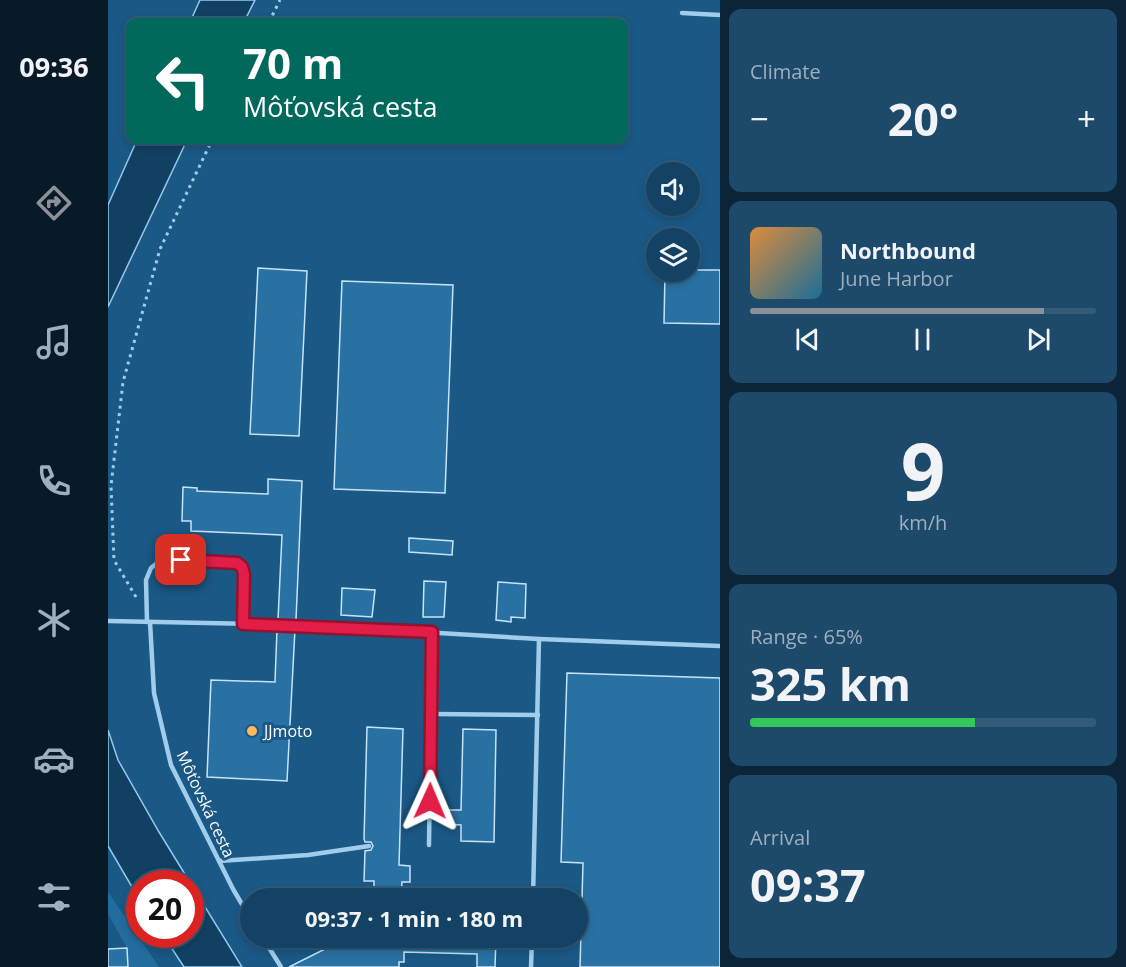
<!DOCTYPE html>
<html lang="en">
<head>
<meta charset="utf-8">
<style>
	body { margin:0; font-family:"Open Sans",sans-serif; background:#1d496a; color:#f1f3f6; height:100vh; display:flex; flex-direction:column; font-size:22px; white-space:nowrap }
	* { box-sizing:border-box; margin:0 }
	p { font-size:20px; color:#9db0bf }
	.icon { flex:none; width:33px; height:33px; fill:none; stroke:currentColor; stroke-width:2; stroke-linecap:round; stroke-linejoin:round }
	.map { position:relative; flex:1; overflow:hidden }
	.side { display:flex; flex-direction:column; gap:9px; padding:9px; background:#0b2437; width:406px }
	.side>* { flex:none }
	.guide { position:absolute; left:18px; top:18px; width:502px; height:126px; border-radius:12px; box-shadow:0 3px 9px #0003,0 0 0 2px #335b78; background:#00695c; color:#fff; overflow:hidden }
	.fabs { position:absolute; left:538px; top:162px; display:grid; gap:12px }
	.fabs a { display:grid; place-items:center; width:54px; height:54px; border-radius:50%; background:#144264; box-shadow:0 3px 9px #0003,0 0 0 2px #335b78; font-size:30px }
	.speed { position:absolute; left:18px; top:870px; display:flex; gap:12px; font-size:30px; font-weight:700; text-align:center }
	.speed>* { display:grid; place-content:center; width:78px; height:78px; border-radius:50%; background:#144264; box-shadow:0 3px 9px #0003,0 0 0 2px #335b78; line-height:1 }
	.speed .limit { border:9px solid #d22; background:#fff; color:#111 }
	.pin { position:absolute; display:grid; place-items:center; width:51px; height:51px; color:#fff; margin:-26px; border-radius:12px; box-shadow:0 3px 9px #0006 }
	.me { position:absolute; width:66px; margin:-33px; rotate:1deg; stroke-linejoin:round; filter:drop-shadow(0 0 4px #0008) }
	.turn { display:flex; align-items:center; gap:21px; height:126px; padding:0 18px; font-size:27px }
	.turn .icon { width:78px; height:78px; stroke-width:2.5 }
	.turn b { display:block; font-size:42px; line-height:51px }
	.big { font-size:45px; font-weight:700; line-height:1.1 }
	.side .tile { flex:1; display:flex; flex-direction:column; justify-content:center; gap:9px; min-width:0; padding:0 21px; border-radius:12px; background:#1d496a }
	.side .dial { align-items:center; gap:0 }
	.dial b { font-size:78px; line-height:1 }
	.song { display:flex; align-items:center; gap:18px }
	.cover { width:72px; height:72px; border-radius:9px; background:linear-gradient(135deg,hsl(30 70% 55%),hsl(200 70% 35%)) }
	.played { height:6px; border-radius:3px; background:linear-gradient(90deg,#8c9099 85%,#335b78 85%) }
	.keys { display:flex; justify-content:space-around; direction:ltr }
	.heat { display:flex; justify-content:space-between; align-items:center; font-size:33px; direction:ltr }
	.charge { height:9px; border-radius:4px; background:linear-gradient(90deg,#34c759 65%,#335b78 0) }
	.trip { position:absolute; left:132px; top:888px; width:348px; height:60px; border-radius:30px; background:#144264; box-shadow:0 3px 9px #0003,0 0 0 2px #335b78; font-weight:700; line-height:60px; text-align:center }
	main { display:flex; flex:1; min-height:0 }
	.menu { display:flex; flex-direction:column; width:108px; justify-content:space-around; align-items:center; background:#081a28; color:#9db0bf }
	.menu .icon { width:42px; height:42px }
	.menu .current { color:#8c9099 }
	.menu b { font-size:27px; color:#f1f3f6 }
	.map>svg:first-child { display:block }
</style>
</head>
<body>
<main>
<nav class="menu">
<b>09:36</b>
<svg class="icon current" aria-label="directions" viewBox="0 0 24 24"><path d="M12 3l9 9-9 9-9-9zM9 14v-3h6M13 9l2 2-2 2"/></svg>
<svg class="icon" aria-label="music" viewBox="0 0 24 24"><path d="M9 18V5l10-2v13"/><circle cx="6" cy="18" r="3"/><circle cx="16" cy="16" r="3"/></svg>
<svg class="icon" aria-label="phone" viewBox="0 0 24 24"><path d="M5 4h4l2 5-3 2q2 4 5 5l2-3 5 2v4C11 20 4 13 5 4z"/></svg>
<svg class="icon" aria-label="climate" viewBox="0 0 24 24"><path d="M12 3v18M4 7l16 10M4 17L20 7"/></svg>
<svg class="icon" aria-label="car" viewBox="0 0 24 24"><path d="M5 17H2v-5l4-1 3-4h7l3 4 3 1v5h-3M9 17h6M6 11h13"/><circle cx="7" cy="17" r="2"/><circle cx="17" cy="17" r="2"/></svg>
<svg class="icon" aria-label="filters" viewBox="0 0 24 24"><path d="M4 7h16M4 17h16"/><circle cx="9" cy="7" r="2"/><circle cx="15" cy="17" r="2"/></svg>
</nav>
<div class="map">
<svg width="612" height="967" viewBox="0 0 612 967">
	<rect width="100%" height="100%" fill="#1a5885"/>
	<polygon fill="#236c9e" points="0,892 51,967 20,967 19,948 0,914"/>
	<g fill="#114063" stroke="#93caee" stroke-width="1.5">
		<polygon points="92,0 147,0 136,22 82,22"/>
		<polygon points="29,140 79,140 0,307 0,205"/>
		<polygon points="0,730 10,760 51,832 134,967 76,967 55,935 82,934 82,884 32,884 31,899 0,846"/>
	</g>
	<g fill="#2971a3" stroke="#c6e4f9" stroke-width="1.5">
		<polygon points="150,268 199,271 191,436 142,434"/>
		<polygon points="582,270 612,270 612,324 556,323 557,272 582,272"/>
		<polygon points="234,281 345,285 337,493 226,489"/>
		<polygon points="160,479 194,481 188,620 170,620 174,535 83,531 83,521 74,521 75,487 89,488 89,491 160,494"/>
		<polygon points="301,538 345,541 344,555 301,552"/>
		<polygon points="316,581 338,582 336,617 315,617"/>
		<polygon points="390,582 418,584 417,618 403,617 403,622 388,620"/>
		<polygon points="234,588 267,590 264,617 233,615"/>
		<polygon points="169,629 187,629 179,781 99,777 103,680 167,682"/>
		<polygon points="459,673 612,678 612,967 472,967 475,863 453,862"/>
		<polygon points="259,727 295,729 291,865 302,866 302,882 294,882 293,898 266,898 266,881 256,881 257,851 263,850 265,846 263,842 257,842 256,839"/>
		<polygon points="355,729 388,730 386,842 353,841 353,825 338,824 339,810 353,810"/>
		<polygon points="239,938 388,938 387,967 369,967 369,954 296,952 296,962 291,962 291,967 181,967"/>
		<polygon points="19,948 20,967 0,967 0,949"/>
	</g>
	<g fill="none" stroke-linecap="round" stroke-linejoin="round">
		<g stroke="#a1cdec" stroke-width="3" stroke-dasharray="3 4.5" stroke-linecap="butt">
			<polyline points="161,22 172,0"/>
			<polyline points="28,597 6,560 3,486 15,382 52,249 104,140"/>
		</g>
		<g stroke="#a1cdec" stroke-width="4.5">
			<polyline points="574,13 612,15"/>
			<polyline points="0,621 197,625 431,639 612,646"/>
			<polyline points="39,622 38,580 43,568 54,559 129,563 134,567 136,574 135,624"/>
			<polyline points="42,622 46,693 63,765 125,889 142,918"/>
			<polyline points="324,714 430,715"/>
			<polyline points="321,845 324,631"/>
			<polyline points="111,861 200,855 261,846"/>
			<polyline points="425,898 431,639"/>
			<polyline points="155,938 173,967"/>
			<polyline points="423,967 424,938"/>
		</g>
	</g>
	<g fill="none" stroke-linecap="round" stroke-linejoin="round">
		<defs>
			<polyline id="route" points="73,560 129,563 134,567 136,574 135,624 324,632 322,801"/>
		</defs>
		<use href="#route" stroke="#92132f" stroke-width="15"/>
		<use href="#route" stroke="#e11d48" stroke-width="10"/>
	</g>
	<circle fill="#feb95d" stroke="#1a5885" stroke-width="2" cx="144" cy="731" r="6"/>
	<g text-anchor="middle" stroke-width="6" stroke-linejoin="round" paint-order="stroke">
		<g font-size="16" fill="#fff" stroke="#1a5885" text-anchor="start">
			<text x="156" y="737">JJmoto</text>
		</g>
		<g font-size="16" fill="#fff" stroke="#1a5885">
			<text transform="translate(98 804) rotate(65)" y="6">Môťovská cesta</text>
		</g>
	</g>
</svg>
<div class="fabs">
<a><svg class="icon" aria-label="sound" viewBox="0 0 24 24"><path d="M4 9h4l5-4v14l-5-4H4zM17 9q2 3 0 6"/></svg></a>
<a><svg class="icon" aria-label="layers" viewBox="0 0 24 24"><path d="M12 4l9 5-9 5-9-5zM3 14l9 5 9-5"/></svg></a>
</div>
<div class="speed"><div class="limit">20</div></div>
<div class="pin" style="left:73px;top:560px;background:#d93025"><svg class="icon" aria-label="arrive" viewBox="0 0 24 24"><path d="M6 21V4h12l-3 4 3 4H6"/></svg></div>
<svg class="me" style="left:322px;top:801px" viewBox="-20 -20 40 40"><path d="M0-17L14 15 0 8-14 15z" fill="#e11d48" stroke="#fff" stroke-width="4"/></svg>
<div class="trip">09:37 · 1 min · 180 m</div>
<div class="guide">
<div class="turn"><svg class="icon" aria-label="left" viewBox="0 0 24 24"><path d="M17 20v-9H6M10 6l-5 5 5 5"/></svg><div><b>70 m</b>Môťovská cesta</div></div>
</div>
</div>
<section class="side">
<div class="tile"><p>Climate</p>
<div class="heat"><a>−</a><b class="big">20°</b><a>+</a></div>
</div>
<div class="tile">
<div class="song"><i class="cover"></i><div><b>Northbound</b><p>June Harbor</p></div></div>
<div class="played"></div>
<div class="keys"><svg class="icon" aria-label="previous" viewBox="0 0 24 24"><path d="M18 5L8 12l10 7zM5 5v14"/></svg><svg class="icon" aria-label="pause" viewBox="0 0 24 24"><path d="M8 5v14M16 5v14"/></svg><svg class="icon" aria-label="next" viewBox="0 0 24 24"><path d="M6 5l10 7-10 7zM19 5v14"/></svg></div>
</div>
<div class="tile dial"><b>9</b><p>km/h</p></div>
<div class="tile"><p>Range · 65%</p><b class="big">325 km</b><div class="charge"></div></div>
<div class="tile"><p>Arrival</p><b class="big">09:37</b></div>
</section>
</main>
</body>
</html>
